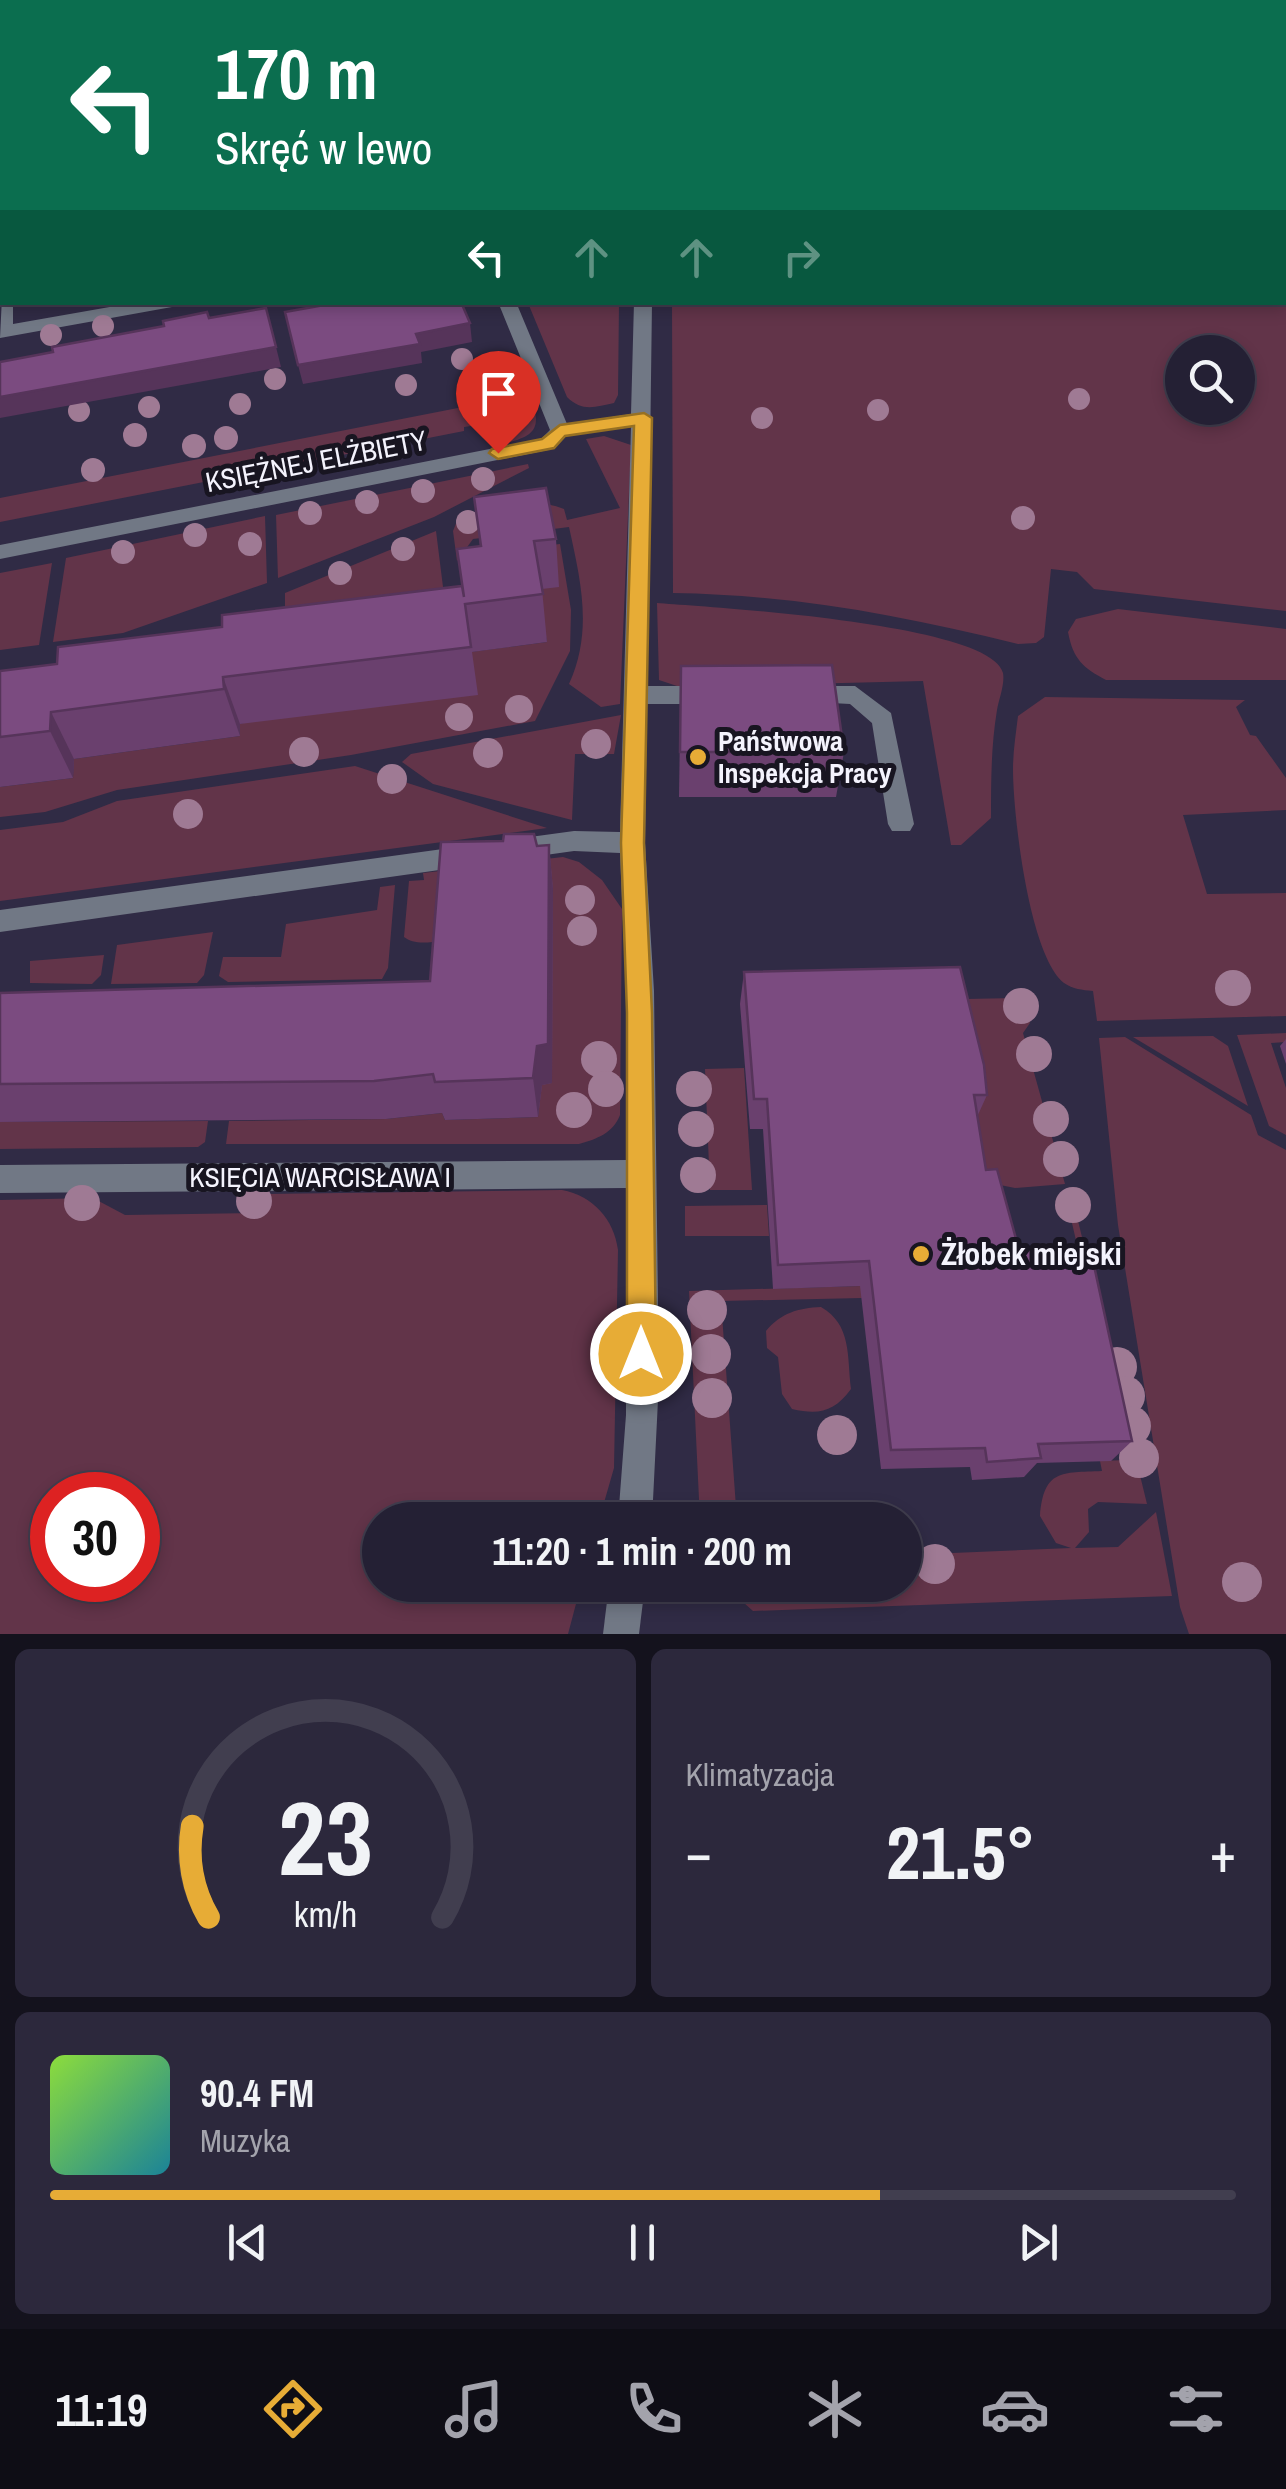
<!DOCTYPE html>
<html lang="pl">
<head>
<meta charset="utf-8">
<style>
	body { margin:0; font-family:"Archivo Narrow",sans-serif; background:#2c283c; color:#f1f3f6; height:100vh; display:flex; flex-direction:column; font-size:38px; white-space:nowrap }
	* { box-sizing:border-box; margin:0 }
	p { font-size:32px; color:#a3a3ac }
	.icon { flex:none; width:55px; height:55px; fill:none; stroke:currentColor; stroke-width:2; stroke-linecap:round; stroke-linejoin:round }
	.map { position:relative; height:1634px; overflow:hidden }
	.side { display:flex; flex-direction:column; gap:15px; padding:15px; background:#14121d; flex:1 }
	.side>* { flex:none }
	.hud { position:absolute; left:0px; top:0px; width:1288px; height:305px; box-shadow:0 5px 15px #0003,0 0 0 2px #413e4f; background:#0b6e4f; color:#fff; overflow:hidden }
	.controls { position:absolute; left:1165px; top:335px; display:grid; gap:20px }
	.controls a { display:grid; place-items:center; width:90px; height:90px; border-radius:50%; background:#242034; box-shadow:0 5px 15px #0003,0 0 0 2px #413e4f; font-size:50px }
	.speed { position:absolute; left:30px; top:1472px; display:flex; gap:20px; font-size:50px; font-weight:700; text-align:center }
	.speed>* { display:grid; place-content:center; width:130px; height:130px; border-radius:50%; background:#242034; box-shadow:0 5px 15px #0003,0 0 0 2px #413e4f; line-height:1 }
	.speed .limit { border:15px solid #d22; background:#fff; color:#111 }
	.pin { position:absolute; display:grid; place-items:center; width:85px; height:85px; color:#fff; margin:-102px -42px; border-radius:50% 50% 50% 0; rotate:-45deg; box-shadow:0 0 10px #0007 }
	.pin .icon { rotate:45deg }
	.me { position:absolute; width:110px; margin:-55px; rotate:0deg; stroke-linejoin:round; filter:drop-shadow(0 0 8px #0008) }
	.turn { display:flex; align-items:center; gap:35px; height:210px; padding:0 50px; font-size:45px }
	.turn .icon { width:130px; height:130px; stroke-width:2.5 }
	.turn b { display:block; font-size:70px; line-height:85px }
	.lanes { display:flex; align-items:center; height:95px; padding:0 50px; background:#0003; justify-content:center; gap:50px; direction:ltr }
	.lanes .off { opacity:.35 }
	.big { font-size:75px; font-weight:800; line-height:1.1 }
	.side .tile { flex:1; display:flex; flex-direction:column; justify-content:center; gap:15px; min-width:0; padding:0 35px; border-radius:15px; background:#2c283c }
	.side .dial { align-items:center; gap:0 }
	.dial svg { height:260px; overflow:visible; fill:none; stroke:#413e4f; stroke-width:7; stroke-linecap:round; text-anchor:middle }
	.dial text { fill:#f1f3f6; stroke:none }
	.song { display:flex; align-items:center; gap:30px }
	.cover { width:120px; height:120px; border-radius:15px; background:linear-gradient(135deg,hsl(90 70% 55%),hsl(190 70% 35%)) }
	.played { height:10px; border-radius:5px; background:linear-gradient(90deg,#e7ac36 70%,#413e4f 70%) }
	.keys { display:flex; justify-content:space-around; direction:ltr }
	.heat { display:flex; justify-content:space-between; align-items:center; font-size:55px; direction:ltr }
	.side .tiles { flex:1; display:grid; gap:15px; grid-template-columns:1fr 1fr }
	.tile:last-child { grid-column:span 2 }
	.trip { position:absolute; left:362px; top:1502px; width:560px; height:100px; border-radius:50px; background:#242034; box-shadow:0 5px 15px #0003,0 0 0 2px #413e4f; font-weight:800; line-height:100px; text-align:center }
	.tab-bar { display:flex; height:160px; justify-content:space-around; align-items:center; background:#0e0d15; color:#a3a3ac }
	.tab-bar .icon { width:70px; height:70px }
	.tab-bar .on { color:#e7ac36 }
	.tab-bar b { font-size:45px; color:#f1f3f6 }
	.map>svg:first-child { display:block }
</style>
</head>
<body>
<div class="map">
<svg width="1286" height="1634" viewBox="0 0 1286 1634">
	<rect width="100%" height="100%" fill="#302b45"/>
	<g fill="#623449" fill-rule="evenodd">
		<path d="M1286 156V611L1094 589 1077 572 1051 569 1044 637 1036 643 1018 644C900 615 795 595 673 593L672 303 1285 302ZM1238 352V408H1182V352Z"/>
		<path d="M528 303H619L618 395 614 403C595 407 582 412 567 397Z"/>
		<path d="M529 394C545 431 533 437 498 445L492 423 464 427V431L0 522V498Z"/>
		<path d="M604 436 631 445 620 704 601 707 569 684C593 631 581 582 569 527L473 539 457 561 453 531 457 521C491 510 528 495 564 509L567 520 620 508 586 439Z"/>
		<polygon points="528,464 529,468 434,517 278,578 276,515"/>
		<polygon points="265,516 267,583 123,633 53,642 66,558"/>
		<polygon points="436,531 443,587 398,624 285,636 285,593"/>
		<polygon points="560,544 571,610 570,651 535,721 351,755 117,790 45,812 0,817 0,787 73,778 74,759 240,736 240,724 471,652 547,642 537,590 551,545"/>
		<polygon points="52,563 39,645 0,650 0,573"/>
		<path d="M657 603C708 607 991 623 1003 673 1005 684 999 699 997 710 991 746 991 782 991 818L961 845H951L923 681 680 687 659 680Z"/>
		<path d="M1118 609 1286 629V680H1106C1083 668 1073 659 1068 632L1076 619Z"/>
		<path d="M1045 697 1245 700 1236 707 1250 735 1256 736 1286 778V810L1183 815 1207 894 1286 893V1016L1097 1021 1093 991C1082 990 1073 989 1064 983 1029 955 1013 814 1013 769 1013 751 1016 733 1018 716Z"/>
		<polygon points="621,715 614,754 575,754 572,820 433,784 402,762 411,754"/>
		<polygon points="355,766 547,828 0,901 0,830 63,822 117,801"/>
		<path d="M563 857 579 862 602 880 622 909 620 1115C613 1133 597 1139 579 1144H226L229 1121 386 1119 442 1113 445 1120 538 1117 553 890C522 905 433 960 404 937L409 881 424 880 423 873Z"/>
		<polygon points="395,885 388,968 382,979 228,982 219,976 223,957 281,957 286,924 377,910 380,887"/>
		<polygon points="213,932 204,975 197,983 111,984 117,945"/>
		<polygon points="104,955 101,975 92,984 30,983 30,961"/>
		<polygon points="1016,998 1026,1007 1030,1023 1023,1033 1065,1184 1015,1188 985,1182 953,1004 966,999"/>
		<polygon points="1286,1033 1286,1042 1271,1043 1286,1088 1286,1135 1269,1126 1237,1035"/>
		<polygon points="1213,1036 1228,1046 1248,1106 1133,1037"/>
		<polygon points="1125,1037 1251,1115 1258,1135 1286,1150 1286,1634 1189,1634 1180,1607 1118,1225 1099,1038"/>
		<polygon points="744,1068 752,1190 710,1190 705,1069"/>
		<polygon points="208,1121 205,1142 198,1147 0,1149 0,1122"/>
		<path d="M562 1190C593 1196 614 1219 618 1250L614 1468 599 1520H380V1585H581L568 1634H0V1200L93 1198 125 1215 262 1213 265 1194ZM52 1495H138V1580H52Z"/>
		<path d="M1071 1192 1147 1504 1098 1502 1088 1509 1089 1532 1075 1548 1118 1547 1156 1512 1172 1596 753 1611 724 1585H905V1555L1071 1548 1056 1543 1040 1516C1044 1469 1061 1473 1102 1471L1100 1461 1127 1460 1065 1193Z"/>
		<polygon points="767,1205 769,1236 685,1236 685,1206"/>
		<polygon points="861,1286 862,1298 721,1301 736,1507 750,1520 700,1520 689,1291"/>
		<path d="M821 1307C852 1325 847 1356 851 1389 834 1412 819 1415 792 1409L782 1394 778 1357 767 1348 766 1331C781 1313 798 1308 821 1307Z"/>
	</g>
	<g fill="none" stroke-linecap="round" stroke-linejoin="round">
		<g fill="#717885" fill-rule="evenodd">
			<rect x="255" y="0" width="14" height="2"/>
			<polygon points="823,0 838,0 839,2 825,2"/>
			<rect x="0" y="39" width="2" height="8"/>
			<polygon points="2,297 2,302 13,302 13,324 138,302 181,302 172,307 0,338"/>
			<polygon points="498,302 516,302 567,424 631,414 634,302 652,302 647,686 712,686 724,695 712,704 647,704 645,843 654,991 659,1380 652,1520 618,1520 626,1415 626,1188 0,1193 0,1165 626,1160 626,991 620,853 574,851 0,932 0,910 574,831 620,832 631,427 566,436 548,450 0,559 0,545 541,439 550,430"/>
			<polygon points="802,686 855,686 891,713 914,824 910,831 892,831 888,824 872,723 850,704 794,701 790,695"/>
			<polygon points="609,1585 645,1585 639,1634 603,1634"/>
		</g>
	</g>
	<g fill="#9f7a94">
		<circle cx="103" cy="326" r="11"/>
		<circle cx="51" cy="335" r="11"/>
		<circle cx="462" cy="359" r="11"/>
		<circle cx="506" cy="368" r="11"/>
		<circle cx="275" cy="379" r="11"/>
		<circle cx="406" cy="385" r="11"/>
		<circle cx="1079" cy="399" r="11"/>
		<circle cx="240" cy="404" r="11"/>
		<circle cx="149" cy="407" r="11"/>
		<circle cx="878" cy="410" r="11"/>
		<circle cx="79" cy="411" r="11"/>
		<circle cx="762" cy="418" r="11"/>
		<circle cx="135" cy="435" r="12"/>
		<circle cx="226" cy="438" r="12"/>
		<circle cx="194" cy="446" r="12"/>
		<circle cx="93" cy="470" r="12"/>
		<circle cx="483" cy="479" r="12"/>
		<circle cx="423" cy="491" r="12"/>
		<circle cx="367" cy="502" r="12"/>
		<circle cx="310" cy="513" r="12"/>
		<circle cx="1023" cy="518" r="12"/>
		<circle cx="468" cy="522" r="12"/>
		<circle cx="195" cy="535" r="12"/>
		<circle cx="250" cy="544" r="12"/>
		<circle cx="403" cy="549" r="12"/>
		<circle cx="123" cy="552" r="12"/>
		<circle cx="340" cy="573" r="12"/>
		<circle cx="519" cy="709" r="14"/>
		<circle cx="459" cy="717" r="14"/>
		<circle cx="596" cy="744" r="15"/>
		<circle cx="304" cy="752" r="15"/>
		<circle cx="488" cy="753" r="15"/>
		<circle cx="392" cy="779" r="15"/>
		<circle cx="188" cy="814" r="15"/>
		<circle cx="580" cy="900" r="15"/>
		<circle cx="582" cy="931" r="15"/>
		<circle cx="1233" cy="988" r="18"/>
		<circle cx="1021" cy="1006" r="18"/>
		<circle cx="1034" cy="1054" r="18"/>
		<circle cx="599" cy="1059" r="18"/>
		<circle cx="606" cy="1089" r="18"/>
		<circle cx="694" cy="1089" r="18"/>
		<circle cx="574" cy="1110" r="18"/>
		<circle cx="1051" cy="1119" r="18"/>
		<circle cx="696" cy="1129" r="18"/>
		<circle cx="1061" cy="1159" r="18"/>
		<circle cx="698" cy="1175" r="18"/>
		<circle cx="254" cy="1201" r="18"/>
		<circle cx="82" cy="1203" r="18"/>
		<circle cx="1073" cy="1205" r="18"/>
		<circle cx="707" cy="1310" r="20"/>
		<circle cx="711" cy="1354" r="20"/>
		<circle cx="1117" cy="1367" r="20"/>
		<circle cx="1125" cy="1396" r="20"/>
		<circle cx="712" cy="1398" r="20"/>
		<circle cx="1131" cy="1426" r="20"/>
		<circle cx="837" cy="1435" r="20"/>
		<circle cx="1139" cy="1458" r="20"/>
		<circle cx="935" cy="1564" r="20"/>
		<circle cx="1242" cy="1582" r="20"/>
	</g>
	<g fill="#6a406e">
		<polygon points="133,0 204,0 205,2 134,2"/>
		<polygon points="946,0 1054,0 1056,2 947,2"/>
		<polygon points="1270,0 1286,0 1286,75 1285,2 1270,2"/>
		<polygon points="474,497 556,539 559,587 542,589 547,642 472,652 478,695 240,724 240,736 74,759 73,778 0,787 0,671 57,664 222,627 462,586 480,546"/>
		<polygon points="681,666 844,752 836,797 679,797"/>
		<polygon points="549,845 553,889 552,1083 542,1085 538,1117 445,1120 442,1113 386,1119 0,1122 0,993 430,981 537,846"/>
		<polygon points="744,972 987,1095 977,1117 986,1170 1019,1250 1132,1441 1111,1461 1037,1463 1024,1477 972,1480 970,1467 881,1469 860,1286 773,1289 763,1129 750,1129 740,1004"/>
		<polygon points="1286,1039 1286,1064 1280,1046"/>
	</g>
	<g fill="#56345a">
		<polygon points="2,238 2,275 0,276 0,239"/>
		<polygon points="470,323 472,342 421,352 422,363 303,384 298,365 416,334"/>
		<polygon points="276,347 281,367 0,418 0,397"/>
		<polygon points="223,677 240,724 240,736 224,689"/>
		<polygon points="51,712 74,759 73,778 50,731"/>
		<polygon points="549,845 553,889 552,1083 542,1085 538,1117 533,1078"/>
	</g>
	<g fill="#7b4b80" stroke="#56345a" stroke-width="2.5">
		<polygon points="588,0 691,0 692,2 575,2 589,1"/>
		<polygon points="994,0 1054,0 1056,2 995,2"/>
		<polygon points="0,151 2,151 2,238 0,239"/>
		<polygon points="341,302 461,302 470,323 416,334 420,344 298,365 285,312"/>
		<polygon points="266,308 276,347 0,397 0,362 53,352 52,347 164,326 163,321 207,312 209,318"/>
		<polygon points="546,488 556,539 534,541 543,594 465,604 471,647 223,677 224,689 51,712 50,731 0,737 0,671 57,664 58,647 222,627 222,615 462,586 464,597 457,549 481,546 474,497"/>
		<polygon points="832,665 844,752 680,752 681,666"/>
		<polygon points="504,834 534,834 537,846 549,845 548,1044 537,1046 533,1078 435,1082 433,1074 374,1081 0,1084 0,993 430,981 441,842 503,841"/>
		<polygon points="960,967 984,1065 987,1095 974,1095 986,1170 997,1169 1019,1250 1090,1247 1132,1441 1038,1444 1041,1458 987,1462 985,1448 891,1450 869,1261 778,1265 767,1099 754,1099 744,972"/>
	</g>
	<polygon fill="#e7ac36" stroke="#967023" stroke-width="2.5" points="644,413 652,418 644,843 652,1013 656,1354 652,1364 641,1369 631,1364 627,1354 627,1013 621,843 634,426 565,436 554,448 498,459 489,453 492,449 542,439 560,425"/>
	<g fill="#e7ac36" stroke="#181521" stroke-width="4">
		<circle cx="698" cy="757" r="10"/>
		<circle cx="921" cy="1254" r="10"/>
	</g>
	<g text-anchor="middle" stroke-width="10" stroke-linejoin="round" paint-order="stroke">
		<g font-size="28" fill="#f4f3fd" stroke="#181521">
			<text transform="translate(316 461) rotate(-11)" y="10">KSIĘŻNEJ ELŻBIETY</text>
			<text x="320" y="1187">KSIĘCIA WARCISŁAWA I</text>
		</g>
		<g font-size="28" font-weight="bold" fill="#f4f3fd" stroke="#181521" text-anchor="start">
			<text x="718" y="751">Państwowa<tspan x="718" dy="32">Inspekcja Pracy</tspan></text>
		</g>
		<g font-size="32" font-weight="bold" fill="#f4f3fd" stroke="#181521" text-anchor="start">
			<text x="941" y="1265">Żłobek miejski</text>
		</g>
	</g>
</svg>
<div class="controls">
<a><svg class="icon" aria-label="search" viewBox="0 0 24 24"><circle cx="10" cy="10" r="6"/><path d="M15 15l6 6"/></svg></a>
</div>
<div class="speed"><div class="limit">30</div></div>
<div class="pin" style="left:498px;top:453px;background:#d93025"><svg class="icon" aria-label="arrive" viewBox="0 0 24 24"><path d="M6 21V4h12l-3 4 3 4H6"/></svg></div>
<svg class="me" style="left:641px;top:1354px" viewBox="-20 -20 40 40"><circle r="17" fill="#e7ac36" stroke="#fff" stroke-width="3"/><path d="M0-11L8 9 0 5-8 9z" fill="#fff"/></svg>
<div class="trip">11:20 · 1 min · 200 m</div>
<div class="hud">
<div class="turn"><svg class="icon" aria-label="left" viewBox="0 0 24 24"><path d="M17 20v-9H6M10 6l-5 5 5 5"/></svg><div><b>170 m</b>Skręć w lewo</div></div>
<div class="lanes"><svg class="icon" aria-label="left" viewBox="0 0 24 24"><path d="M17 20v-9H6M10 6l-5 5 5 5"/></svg><svg class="icon off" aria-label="ahead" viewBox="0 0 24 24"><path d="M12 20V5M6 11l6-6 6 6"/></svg><svg class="icon off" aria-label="ahead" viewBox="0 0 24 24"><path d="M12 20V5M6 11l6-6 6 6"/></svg><svg class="icon off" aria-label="right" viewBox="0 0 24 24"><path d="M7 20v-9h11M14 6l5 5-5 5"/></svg></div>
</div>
</div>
<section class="side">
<div class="tiles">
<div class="tile dial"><svg viewBox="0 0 100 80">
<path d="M14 69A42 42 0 1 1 86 69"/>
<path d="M14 69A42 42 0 0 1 9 41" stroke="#e7ac36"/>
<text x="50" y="56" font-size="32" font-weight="700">23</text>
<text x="50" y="72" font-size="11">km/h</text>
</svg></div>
<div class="tile"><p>Klimatyzacja</p>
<div class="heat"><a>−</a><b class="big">21.5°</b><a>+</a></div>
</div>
<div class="tile">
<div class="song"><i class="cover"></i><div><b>90.4 FM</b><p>Muzyka</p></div></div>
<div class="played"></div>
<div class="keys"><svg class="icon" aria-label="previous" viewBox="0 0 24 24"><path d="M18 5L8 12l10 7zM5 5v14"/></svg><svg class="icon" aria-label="pause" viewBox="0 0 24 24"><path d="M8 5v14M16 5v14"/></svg><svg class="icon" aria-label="next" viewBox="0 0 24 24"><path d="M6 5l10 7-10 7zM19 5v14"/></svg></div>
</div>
</div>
</section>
<nav class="tab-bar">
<b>11:19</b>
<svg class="icon on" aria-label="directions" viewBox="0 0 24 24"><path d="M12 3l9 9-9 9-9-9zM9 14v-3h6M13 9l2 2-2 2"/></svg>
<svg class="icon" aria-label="music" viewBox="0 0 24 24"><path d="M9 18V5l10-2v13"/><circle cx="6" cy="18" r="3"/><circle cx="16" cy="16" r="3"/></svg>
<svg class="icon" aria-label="phone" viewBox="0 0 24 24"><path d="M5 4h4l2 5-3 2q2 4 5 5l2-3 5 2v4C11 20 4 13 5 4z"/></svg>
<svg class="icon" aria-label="climate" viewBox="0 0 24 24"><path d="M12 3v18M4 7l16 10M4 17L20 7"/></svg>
<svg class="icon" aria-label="car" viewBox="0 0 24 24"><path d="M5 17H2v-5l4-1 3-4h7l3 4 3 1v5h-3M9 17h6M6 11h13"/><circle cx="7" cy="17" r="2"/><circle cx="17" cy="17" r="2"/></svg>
<svg class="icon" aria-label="filters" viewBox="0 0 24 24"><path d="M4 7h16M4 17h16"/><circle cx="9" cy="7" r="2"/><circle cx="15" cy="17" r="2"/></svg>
</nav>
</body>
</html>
